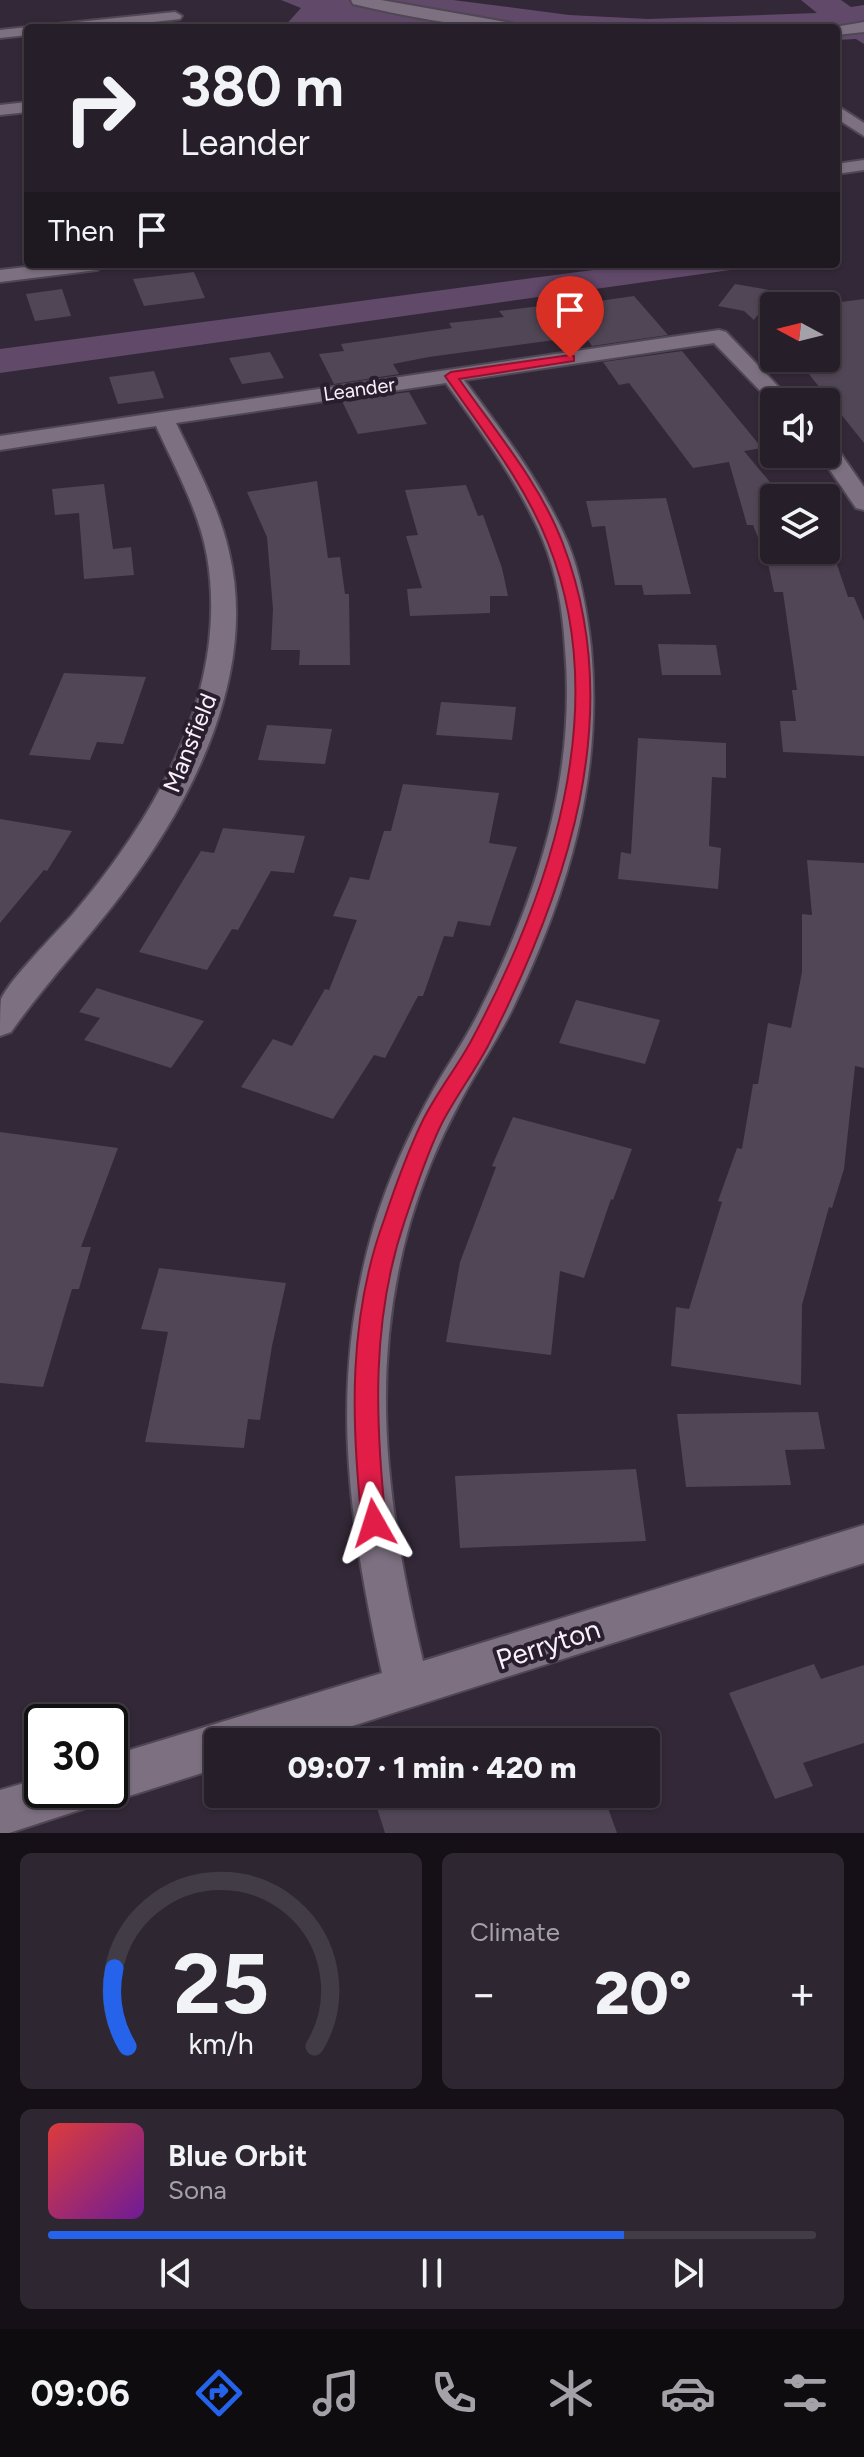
<!DOCTYPE html>
<html lang="en">
<head>
<meta charset="utf-8">
<style>
	body { margin:0; font-family:Figtree,sans-serif; background:#2e2731; color:#f1f3f6; height:100vh; display:flex; flex-direction:column; font-size:30px; white-space:nowrap }
	* { box-sizing:border-box; margin:0 }
	p { font-size:26px; color:#a4a2a8 }
	.icon { flex:none; width:44px; height:44px; fill:none; stroke:currentColor; stroke-width:2; stroke-linecap:round; stroke-linejoin:round }
	.map { position:relative; height:1833px; overflow:hidden }
	.details { display:flex; flex-direction:column; gap:20px; padding:20px; background:#151017; flex:1 }
	.details>* { flex:none }
	.top-card { position:absolute; left:24px; top:24px; width:816px; height:244px; border-radius:8px; box-shadow:0 2px 6px #0004,0 0 0 2px #423c46; background:#261e29; color:#f1f3f6; overflow:hidden }
	.needle { width:52px; rotate:277deg }
	.buttons { position:absolute; left:760px; top:292px; display:grid; gap:16px }
	.buttons a { display:grid; place-items:center; width:80px; height:80px; border-radius:8px; background:#261e29; box-shadow:0 2px 6px #0004,0 0 0 2px #423c46; font-size:40px }
	.speed { position:absolute; left:24px; top:1704px; display:flex; gap:16px; font-size:40px; font-weight:700; text-align:center }
	.speed>* { display:grid; place-content:center; width:104px; height:104px; border-radius:50%; background:#261e29; box-shadow:0 2px 6px #0004,0 0 0 2px #423c46; line-height:1 }
	.speed .limit { border:4px solid #111; border-radius:12px; background:#fff; color:#111 }
	.pin { position:absolute; display:grid; place-items:center; width:68px; height:68px; color:#fff; margin:-82px -34px; border-radius:50% 50% 50% 0; rotate:-45deg; box-shadow:0 0 8px #0007 }
	.pin .icon { rotate:45deg }
	.me { position:absolute; width:88px; margin:-44px; rotate:354deg; stroke-linejoin:round; filter:drop-shadow(0 0 6px #0008) }
	.turn { display:flex; align-items:center; gap:28px; height:168px; padding:0 24px; font-size:36px }
	.turn .icon { width:104px; height:104px; stroke-width:2.5 }
	.turn b { display:block; font-size:56px; line-height:68px }
	.then { display:flex; align-items:center; height:76px; padding:0 24px; background:#0003; gap:16px; font-size:30px }
	.big { font-size:60px; font-weight:800; line-height:1.1 }
	.details .card { flex:1; display:flex; flex-direction:column; justify-content:center; gap:12px; min-width:0; padding:0 28px; border-radius:12px; background:#2e2731 }
	.details .dial { align-items:center; gap:0 }
	.dial svg { height:208px; overflow:visible; fill:none; stroke:#423c46; stroke-width:7; stroke-linecap:round; text-anchor:middle }
	.dial text { fill:#f1f3f6; stroke:none }
	.song { display:flex; align-items:center; gap:24px }
	.cover { width:96px; height:96px; border-radius:12px; background:linear-gradient(135deg,hsl(0 70% 55%),hsl(280 70% 35%)) }
	.played { height:8px; border-radius:4px; background:linear-gradient(90deg,#2563eb 75%,#423c46 75%) }
	.keys { display:flex; justify-content:space-around; direction:ltr }
	.heat { display:flex; justify-content:space-between; align-items:center; font-size:44px; direction:ltr }
	.details .tiles { flex:1; display:grid; gap:20px; grid-template-columns:1fr 1fr }
	.card:last-child { grid-column:span 2 }
	.trip { position:absolute; left:204px; top:1728px; width:456px; height:80px; border-radius:8px; background:#261e29; box-shadow:0 2px 6px #0004,0 0 0 2px #423c46; font-weight:800; line-height:80px; text-align:center }
	.dock { display:flex; height:128px; justify-content:space-around; align-items:center; background:#0f0c10; color:#a4a2a8 }
	.dock .icon { width:56px; height:56px }
	.dock .active { color:#2563eb }
	.dock b { font-size:36px; color:#f1f3f6 }
	.map>svg:first-child { display:block }
</style>
</head>
<body>
<div class="map">
<svg width="864" height="1833" viewBox="0 0 864 1833">
	<rect width="100%" height="100%" fill="#332837"/>
	<g fill="#61496a">
		<polygon points="281,0 453,0 569,15 648,19 817,13 801,0 841,0 851,7 864,5 864,44 856,39 836,40 836,28 283,28 301,8"/>
		<polygon points="638,264 773,264 0,373 0,349"/>
	</g>
	<g fill="#514655">
		<polygon points="194,272 205,298 144,306 133,279"/>
		<polygon points="735,284 775,291 754,320 744,311 718,306"/>
		<polygon points="62,289 71,316 35,321 26,294"/>
		<polygon points="634,296 668,335 592,346 585,336 429,357 393,364 399,374 334,384 319,354 344,351 341,344 452,328 449,323 504,317 499,311 540,306 542,309"/>
		<polygon points="864,299 864,443 796,358 826,358 826,304"/>
		<polygon points="682,351 762,448 744,451 774,487 774,550 832,550 848,597 854,597 864,621 864,756 783,752 780,721 796,721 792,690 797,690 783,592 774,592 768,563 753,525 747,525 729,462 693,468 629,383 619,385 603,362"/>
		<polygon points="270,352 284,378 242,384 229,358"/>
		<polygon points="154,371 164,398 118,404 109,377"/>
		<polygon points="409,392 427,424 358,434 342,401"/>
		<polygon points="317,481 328,558 340,557 345,594 349,594 350,665 299,665 300,650 271,650 273,609 267,537 247,492"/>
		<polygon points="104,484 113,549 131,547 134,575 84,579 79,513 55,515 52,489"/>
		<polygon points="466,485 478,516 483,515 502,568 508,596 490,596 490,613 410,616 407,589 422,588 406,536 418,535 405,490"/>
		<polygon points="666,498 691,594 644,595 642,585 615,585 605,526 592,527 586,501"/>
		<polygon points="658,644 716,645 721,675 662,675"/>
		<polygon points="64,673 146,677 123,744 97,742 90,760 29,755"/>
		<polygon points="441,702 516,707 512,740 436,735"/>
		<polygon points="267,725 332,729 325,764 258,760"/>
		<polygon points="638,738 726,743 726,778 712,777 709,846 721,848 718,889 618,879 621,852 631,854"/>
		<polygon points="403,784 499,793 489,843 517,847 490,926 458,921 453,937 444,936 423,996 418,996 385,1058 374,1055 333,1119 241,1087 273,1039 292,1046 325,989 329,990 357,920 333,916 350,877 369,880 384,831 391,831"/>
		<polygon points="0,819 72,831 47,871 44,870 0,923"/>
		<polygon points="223,828 305,836 294,873 271,871 238,930 232,929 207,970 139,952 201,851 214,853"/>
		<polygon points="807,860 864,863 864,1068 855,1066 844,1169 832,1208 829,1207 802,1305 801,1385 671,1366 676,1307 689,1309 722,1202 718,1201 737,1148 742,1149 753,1084 758,1084 768,1023 791,1028 802,972 802,914 812,915"/>
		<polygon points="97,988 112,993 204,1021 171,1068 84,1040 100,1018 79,1012"/>
		<polygon points="576,1000 660,1020 645,1064 559,1043"/>
		<polygon points="513,1117 632,1149 613,1200 611,1199 584,1278 560,1271 551,1355 446,1342 460,1262 496,1167 492,1166"/>
		<polygon points="0,1132 118,1148 81,1247 91,1247 79,1289 72,1289 43,1387 0,1383"/>
		<polygon points="159,1268 286,1283 272,1346 260,1420 248,1419 244,1448 145,1442 168,1332 141,1329"/>
		<polygon points="818,1412 825,1449 785,1450 791,1485 686,1487 677,1414"/>
		<polygon points="636,1469 646,1541 460,1548 455,1476"/>
		<polygon points="814,1664 821,1679 864,1665 864,1743 803,1763 813,1786 775,1799 729,1693"/>
		<polygon points="419,1794 603,1794 617,1833 385,1833 377,1808"/>
	</g>
	<g fill="none" stroke-linecap="round" stroke-linejoin="round">
		<defs>
			<g id="minor">
				<polygon points="175,12 182,16 180,19 100,28 51,28 58,24"/>
				<polygon points="28,27 33,28 28,28 28,35 0,38 0,30"/>
				<polygon points="28,102 28,112 0,115 0,105"/>
				<polygon points="836,105 864,123 864,136 836,118"/>
				<polygon points="864,160 864,170 836,174 836,164"/>
				<polygon points="52,264 106,264 97,270 0,282 0,270"/>
				<path d="M719 330 726 332 793 402H774V405L714 343 464 380C502 431 542 483 567 541 581 574 587 612 591 647 603 779 569 890 513 1008 497 1041 476 1071 459 1104 439 1141 422 1182 410 1223 367 1375 388 1511 423 1661L864 1525V1563L302 1742H218V1768L110 1802 96 1796 92 1806 9 1833H0V1790L42 1778V1790H110V1756L382 1673C348 1516 328 1384 374 1226 389 1177 410 1131 435 1087 450 1061 467 1037 480 1010 538 895 576 777 565 648 563 612 557 574 543 540 519 483 482 433 446 383L176 423C196 465 219 507 229 552 258 673 193 801 121 895 86 941 45 984 11 1032L0 1036C0 1025 0 1008 1 999 10 979 55 934 72 915 155 818 230 690 207 556 199 511 175 468 156 426L0 450V436Z"/>
				<polygon points="826,442 834,444 864,487 864,510 856,508 819,454 826,454"/>
			</g>
			<g id="tertiary">
				<path d="M351 0H381L512 23 521 28C463 28 409 17 353 4Z"/>
				<polygon points="864,22 864,32 836,35 836,28 829,28"/>
			</g>
		</defs>
		<use href="#minor" stroke="#4f4753" stroke-width="4"/>
		<use href="#tertiary" stroke="#4f4753" stroke-width="4"/>
		<use href="#minor" fill="#7d7081" fill-rule="evenodd"/>
		<use href="#tertiary" fill="#7d7081" fill-rule="evenodd"/>
	</g>
	<path fill="#e11d48" stroke="#92132f" stroke-width="2" d="M570 355 574 356V361L459 379C496 432 540 483 563 544 628 714 567 890 489 1044 475 1071 456 1096 442 1123 427 1153 416 1188 405 1220 371 1319 375 1421 386 1523L383 1531 374 1535 365 1531 362 1523C351 1421 348 1318 384 1220 395 1187 407 1153 422 1122 435 1095 455 1070 470 1043 550 895 614 708 548 543 524 482 482 430 445 376L451 372Z"/>
	<g text-anchor="middle" stroke-width="8" stroke-linejoin="round" paint-order="stroke">
		<g font-size="20" fill="#f8f1fa" stroke="#291e2d">
			<text transform="translate(359 389) rotate(-8)" y="7">Leander</text>
		</g>
		<g font-size="24" fill="#f8f1fa" stroke="#291e2d">
			<text transform="translate(190 743) rotate(-68)" y="8">Mansfield</text>
		</g>
		<g font-size="28" fill="#f8f1fa" stroke="#291e2d">
			<text transform="translate(548 1644) rotate(-18)" y="10">Perryton</text>
		</g>
	</g>
</svg>
<div class="buttons">
<a><svg class="needle" viewBox="-14 -14 28 28"><path d="M0-13l5 13h-10z" fill="#e53935"/><path d="M0 13l5-13h-10z" fill="#a4a2a8"/></svg></a>
<a><svg class="icon" aria-label="sound" viewBox="0 0 24 24"><path d="M4 9h4l5-4v14l-5-4H4zM17 9q2 3 0 6"/></svg></a>
<a><svg class="icon" aria-label="layers" viewBox="0 0 24 24"><path d="M12 4l9 5-9 5-9-5zM3 14l9 5 9-5"/></svg></a>
</div>
<div class="speed"><div class="limit">30</div></div>
<div class="pin" style="left:570px;top:358px;background:#d93025"><svg class="icon" aria-label="arrive" viewBox="0 0 24 24"><path d="M6 21V4h12l-3 4 3 4H6"/></svg></div>
<svg class="me" style="left:374px;top:1523px" viewBox="-20 -20 40 40"><path d="M0-17L14 15 0 8-14 15z" fill="#e11d48" stroke="#fff" stroke-width="4"/></svg>
<div class="trip">09:07 · 1 min · 420 m</div>
<div class="top-card">
<div class="turn"><svg class="icon" aria-label="right" viewBox="0 0 24 24"><path d="M7 20v-9h11M14 6l5 5-5 5"/></svg><div><b>380 m</b>Leander</div></div>
<div class="then">Then<svg class="icon" aria-label="arrive" viewBox="0 0 24 24"><path d="M6 21V4h12l-3 4 3 4H6"/></svg></div>
</div>
</div>
<section class="details">
<div class="tiles">
<div class="card dial"><svg viewBox="0 0 100 80">
<path d="M14 69A42 42 0 1 1 86 69"/>
<path d="M14 69A42 42 0 0 1 9 39" stroke="#2563eb"/>
<text x="50" y="56" font-size="32" font-weight="700">25</text>
<text x="50" y="72" font-size="11">km/h</text>
</svg></div>
<div class="card"><p>Climate</p>
<div class="heat"><a>−</a><b class="big">20°</b><a>+</a></div>
</div>
<div class="card">
<div class="song"><i class="cover"></i><div><b>Blue Orbit</b><p>Sona</p></div></div>
<div class="played"></div>
<div class="keys"><svg class="icon" aria-label="previous" viewBox="0 0 24 24"><path d="M18 5L8 12l10 7zM5 5v14"/></svg><svg class="icon" aria-label="pause" viewBox="0 0 24 24"><path d="M8 5v14M16 5v14"/></svg><svg class="icon" aria-label="next" viewBox="0 0 24 24"><path d="M6 5l10 7-10 7zM19 5v14"/></svg></div>
</div>
</div>
</section>
<nav class="dock">
<b>09:06</b>
<svg class="icon active" aria-label="directions" viewBox="0 0 24 24"><path d="M12 3l9 9-9 9-9-9zM9 14v-3h6M13 9l2 2-2 2"/></svg>
<svg class="icon" aria-label="music" viewBox="0 0 24 24"><path d="M9 18V5l10-2v13"/><circle cx="6" cy="18" r="3"/><circle cx="16" cy="16" r="3"/></svg>
<svg class="icon" aria-label="phone" viewBox="0 0 24 24"><path d="M5 4h4l2 5-3 2q2 4 5 5l2-3 5 2v4C11 20 4 13 5 4z"/></svg>
<svg class="icon" aria-label="climate" viewBox="0 0 24 24"><path d="M12 3v18M4 7l16 10M4 17L20 7"/></svg>
<svg class="icon" aria-label="car" viewBox="0 0 24 24"><path d="M5 17H2v-5l4-1 3-4h7l3 4 3 1v5h-3M9 17h6M6 11h13"/><circle cx="7" cy="17" r="2"/><circle cx="17" cy="17" r="2"/></svg>
<svg class="icon" aria-label="filters" viewBox="0 0 24 24"><path d="M4 7h16M4 17h16"/><circle cx="9" cy="7" r="2"/><circle cx="15" cy="17" r="2"/></svg>
</nav>
</body>
</html>
